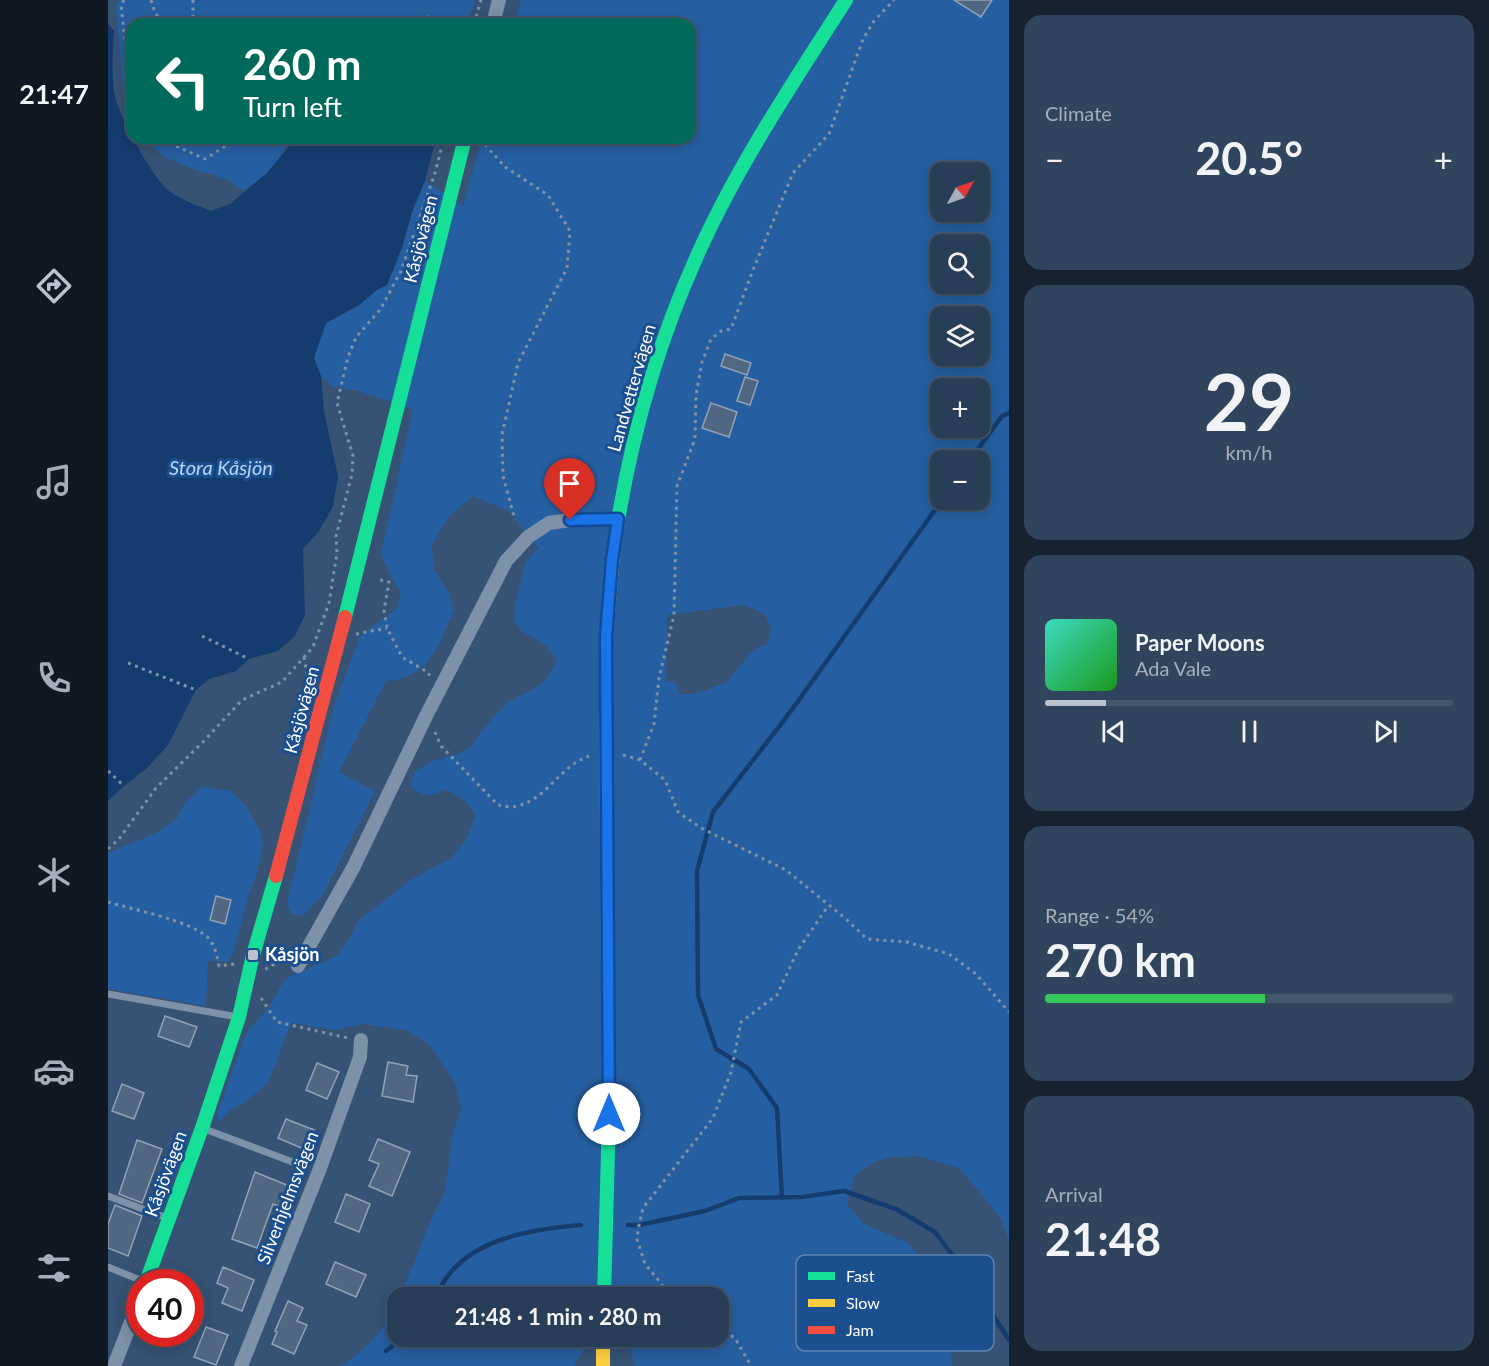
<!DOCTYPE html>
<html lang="en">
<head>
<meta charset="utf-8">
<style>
	body { margin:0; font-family:Lato,sans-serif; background:#30455d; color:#f1f3f6; height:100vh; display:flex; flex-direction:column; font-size:22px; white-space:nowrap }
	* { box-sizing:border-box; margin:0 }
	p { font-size:20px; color:#a5aeba }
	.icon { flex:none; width:33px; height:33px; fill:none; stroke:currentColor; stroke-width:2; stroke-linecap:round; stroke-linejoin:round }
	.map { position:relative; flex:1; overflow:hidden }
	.sheet { display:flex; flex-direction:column; gap:15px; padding:15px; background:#162230; width:480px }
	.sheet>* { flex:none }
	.banner { position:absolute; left:18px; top:18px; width:570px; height:126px; border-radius:18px; box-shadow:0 3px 15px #0003,0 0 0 2px #44576d; background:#00695c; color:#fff; overflow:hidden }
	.needle { width:39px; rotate:50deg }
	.fabs { position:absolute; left:822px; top:162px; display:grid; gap:12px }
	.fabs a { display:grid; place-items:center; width:60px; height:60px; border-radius:12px; background:#283e57; box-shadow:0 3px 15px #0003,0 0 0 2px #44576d; font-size:30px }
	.speed { position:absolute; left:18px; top:1269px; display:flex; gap:12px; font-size:30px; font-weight:700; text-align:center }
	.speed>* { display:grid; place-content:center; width:78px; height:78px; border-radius:50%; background:#283e57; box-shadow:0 3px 15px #0003,0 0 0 2px #44576d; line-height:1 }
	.speed .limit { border:9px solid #d22; background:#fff; color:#111 }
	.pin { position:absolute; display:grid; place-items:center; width:51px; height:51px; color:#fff; margin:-62px -26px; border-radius:50% 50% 50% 0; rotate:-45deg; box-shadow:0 0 6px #0007 }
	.pin .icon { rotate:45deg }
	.me { position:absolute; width:66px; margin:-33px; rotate:0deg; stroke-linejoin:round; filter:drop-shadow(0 0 4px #0008) }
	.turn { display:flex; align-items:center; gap:21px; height:126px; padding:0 18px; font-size:27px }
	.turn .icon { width:78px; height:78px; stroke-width:2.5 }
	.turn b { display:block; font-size:42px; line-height:51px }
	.big { font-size:45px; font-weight:700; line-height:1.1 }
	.sheet .tile { flex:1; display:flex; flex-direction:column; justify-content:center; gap:9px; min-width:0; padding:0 21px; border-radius:18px; background:#30455d }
	.sheet .dial { align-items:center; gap:0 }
	.dial b { font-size:78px; line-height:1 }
	.song { display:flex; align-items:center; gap:18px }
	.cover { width:72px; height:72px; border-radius:9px; background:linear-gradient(135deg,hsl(170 70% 55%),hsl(120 70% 35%)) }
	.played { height:6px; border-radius:3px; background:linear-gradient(90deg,#b9c2ce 15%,#44576d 15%) }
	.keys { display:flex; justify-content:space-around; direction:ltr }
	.heat { display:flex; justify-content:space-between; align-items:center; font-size:33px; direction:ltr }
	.charge { height:9px; border-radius:4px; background:linear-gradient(90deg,#34c759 54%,#44576d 0) }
	.trip { position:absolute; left:279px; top:1287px; width:342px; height:60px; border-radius:18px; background:#283e57; box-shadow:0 3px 15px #0003,0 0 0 2px #44576d; font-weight:700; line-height:60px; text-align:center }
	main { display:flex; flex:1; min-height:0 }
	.dock { display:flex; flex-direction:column; width:108px; justify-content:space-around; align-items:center; background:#101923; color:#a5aeba }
	.dock .icon { width:42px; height:42px }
	.dock .selected { color:#b9c2ce }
	.dock b { font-size:27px; color:#f1f3f6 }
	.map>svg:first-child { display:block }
</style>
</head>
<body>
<main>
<nav class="dock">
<b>21:47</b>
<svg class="icon selected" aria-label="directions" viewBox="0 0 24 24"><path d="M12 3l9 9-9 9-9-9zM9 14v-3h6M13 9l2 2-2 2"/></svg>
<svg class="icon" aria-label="music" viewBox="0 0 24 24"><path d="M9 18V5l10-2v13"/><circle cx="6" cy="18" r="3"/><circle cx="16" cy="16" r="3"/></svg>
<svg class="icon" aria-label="phone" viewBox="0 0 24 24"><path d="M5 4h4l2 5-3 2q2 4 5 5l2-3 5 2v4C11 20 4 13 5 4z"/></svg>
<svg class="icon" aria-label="climate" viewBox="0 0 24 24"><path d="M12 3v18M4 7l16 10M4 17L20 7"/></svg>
<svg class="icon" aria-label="car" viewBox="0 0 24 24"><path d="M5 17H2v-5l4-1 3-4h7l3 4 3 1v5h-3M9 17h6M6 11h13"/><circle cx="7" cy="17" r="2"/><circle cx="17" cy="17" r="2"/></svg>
<svg class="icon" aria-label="filters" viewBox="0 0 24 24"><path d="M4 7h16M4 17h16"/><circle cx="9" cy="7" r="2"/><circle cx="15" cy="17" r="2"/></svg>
</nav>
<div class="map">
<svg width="901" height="1366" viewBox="0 0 901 1366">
	<rect width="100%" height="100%" fill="#365274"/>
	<g fill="#265fa1" fill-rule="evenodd">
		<polygon points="11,0 367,0 359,24 24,24 24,113 15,91 8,7"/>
		<path d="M413 0H901V1241L892 1217 851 1168 810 1156 779 1158 766 1162 747 1175 739 1204 756 1224 800 1243 825 1273 839 1308 844 1366H527L519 1337 610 1336V1298L291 1297 307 1261 321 1224 337 1192 344 1136 353 1109 347 1083 322 1045 298 1030 254 1024 228 1030 183 1023 160 1083 136 1103 120 1111 111 1123 109 1114 138 1033 163 1005 172 987 180 977 227 957 240 941 250 921 301 881 343 858 357 842 368 815 356 800 339 790 318 796 302 787 307 771 322 762 352 753 363 747 372 732 399 703 437 682 449 660 435 643 413 631 406 620 407 604 417 563 430 548 401 511 365 496 341 516 324 545 326 570 341 593 346 609C331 645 323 677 278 681L231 772 267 791 214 896 194 916 183 914 179 903 226 706 252 636 289 608 293 593 281 573 273 554 305 409 250 391 224 386 213 376 206 358 218 323 251 305 269 290 279 285C293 251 302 215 317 181L355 206 374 138H582V24H406ZM832 172H872V212H832ZM832 244H872V284H832ZM832 316H872V356H832ZM832 388H872V428H832ZM832 460H872V500H832ZM636 605 656 613 663 628 660 644 645 650 619 682 593 692 572 695 568 682 558 681 559 615Z"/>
		<path d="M34 138H181C174 162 155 177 135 191L119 179 90 171 58 158Z"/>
		<polygon points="93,787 122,791 138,806 152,831 155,846 149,873 140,897 125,954 121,961 100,961 98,1006 0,989 0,903 2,903 0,900 0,853 48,833 68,820 77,803"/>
		<path d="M289 1301 290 1336 476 1337V1348L466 1366H232C259 1350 277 1329 289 1301Z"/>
	</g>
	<path fill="#153c6e" d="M0 24 6 31C5 53 3 75 7 96 12 118 43 176 61 191 73 200 89 205 103 211L122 204 158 174 188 138H328L317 181 305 209 294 248 279 285 269 290 251 305 218 323 206 358 213 376 216 411 230 477 225 506 211 531 195 549 197 615 187 636 170 651 141 659 128 671 101 679 88 690 60 745 39 768 16 786 0 801Z"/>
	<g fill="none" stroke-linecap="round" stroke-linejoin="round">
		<g stroke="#153c6e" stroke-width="4.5">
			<polyline points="862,460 894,416 901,413"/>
			<polyline points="674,1198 669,1108 641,1069 608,1049 590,995 589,871 605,812 683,711 834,500"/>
			<polyline points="520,1225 531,1225 597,1211 631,1198 694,1197 736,1191 788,1209 827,1232 861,1277 901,1340"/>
			<path d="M327 1298C331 1291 334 1283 339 1277 368 1237 427 1229 473 1225"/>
			<polyline points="278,1351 298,1336"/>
		</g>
	</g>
	<g fill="#506783" stroke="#92a2b6" stroke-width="1.5">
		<polygon points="846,0 884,0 873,17"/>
		<polygon points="617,354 643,363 639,375 613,366"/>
		<polygon points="637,377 650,381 642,405 629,401"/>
		<polygon points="603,403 629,412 621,437 594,428"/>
		<polygon points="108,896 123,900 117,924 102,920"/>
		<polygon points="57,1016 89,1027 81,1047 50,1036"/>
		<polygon points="280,1062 300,1066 298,1075 309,1076 305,1102 274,1096"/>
		<polygon points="209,1063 231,1072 219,1099 198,1090"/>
		<polygon points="14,1084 36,1093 26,1119 4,1111"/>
		<polygon points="178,1119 206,1130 198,1150 170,1138"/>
		<polygon points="270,1139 302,1152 284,1196 261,1186 271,1164 261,1160"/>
		<polygon points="29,1140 54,1149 34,1203 11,1194"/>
		<polygon points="147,1172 186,1188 178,1209 165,1204 149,1248 124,1239"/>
		<polygon points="238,1194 262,1204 251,1232 227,1222"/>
		<polygon points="7,1205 34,1216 20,1256 0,1248 0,1224"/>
		<polygon points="227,1262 258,1275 248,1297 218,1284"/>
		<polygon points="115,1267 146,1280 134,1311 114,1303 120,1288 109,1283"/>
		<polygon points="180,1301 195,1308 189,1321 199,1325 186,1354 164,1344 169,1332 167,1331"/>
		<polygon points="98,1327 120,1335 108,1365 86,1357"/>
	</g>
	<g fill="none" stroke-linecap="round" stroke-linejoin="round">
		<g stroke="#7d92a8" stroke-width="3" stroke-dasharray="3 4.5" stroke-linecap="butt">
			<polyline points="16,0 13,5 17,41 24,72"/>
			<polyline points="43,0 47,13 57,24"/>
			<polyline points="85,0 85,24"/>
			<polyline points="289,24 305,18 319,17 334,22 354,24"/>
			<polyline points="366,24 373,0"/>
			<polyline points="56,138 59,142 97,159 130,138"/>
			<polyline points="372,139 397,167 440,195 462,231 459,268 410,363 394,435 395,476 407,520"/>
			<polyline points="272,580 281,582 276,610 279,628 294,657 321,673 321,678"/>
			<polyline points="248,634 279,628"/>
			<polyline points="94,636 141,659"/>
			<polyline points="196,657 201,688"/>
			<polyline points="20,663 88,690"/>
			<path d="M327 732 333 746 390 805C396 806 404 808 409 806 441 798 449 768 481 756"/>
			<polyline points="515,755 532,760 557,780 570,812 593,828 678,870 738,919 759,939 799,942 841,954 868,974 901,1012"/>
			<polyline points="532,760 546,724 551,678 566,615 569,486 587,439 588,395 594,362 603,339 613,331 623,329 645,270 685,173 721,134 755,39 766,21 786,0"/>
			<polyline points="0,771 16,786"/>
			<polyline points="0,849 11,839 48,788 95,742 134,700 174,682 205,647 221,603 229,553 228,536 244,474 245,456 229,403 240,357 248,337 272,310 293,271 327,173 336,138"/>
			<path d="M0 902C26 910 79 920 98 936 107 943 109 956 111 966L127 964"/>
			<path d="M157 969C165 967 169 960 177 959"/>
			<polyline points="153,998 169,1022 240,1038"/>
			<polyline points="565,1298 537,1264 529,1239 531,1225 535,1208 605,1118 623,1072 633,1022 669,995 690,950 720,906"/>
			<polyline points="610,1328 627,1338 643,1366"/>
		</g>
		<g stroke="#7d92a8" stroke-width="7">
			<polyline points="0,994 130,1017"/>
			<polyline points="94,1128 190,1164"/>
			<polyline points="0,1196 59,1218"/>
			<polyline points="0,1267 37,1282"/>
		</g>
		<g stroke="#7d92a8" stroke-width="14">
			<polyline points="385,24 391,0"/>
			<polyline points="190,966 245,868 319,714 398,561 420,537 441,523 462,520 510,519"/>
			<polyline points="6,1366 32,1299"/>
			<polyline points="133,1366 211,1171 252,1057 253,1040"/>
		</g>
		<g stroke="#16e098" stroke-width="14">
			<path d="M505 554C519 451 546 351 589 256 629 166 685 83 738 0"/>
			<polyline points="237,617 357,138"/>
			<polyline points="38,1282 94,1128 131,1017 145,955 168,876"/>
			<polyline points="496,1298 501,1114 499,845"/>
		</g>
		<g stroke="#ffcf43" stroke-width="14">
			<polyline points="499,845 498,637 505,554"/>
			<polyline points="495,1336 495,1366"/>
		</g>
		<polyline stroke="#f24e42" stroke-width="14" points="168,876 237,617"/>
	</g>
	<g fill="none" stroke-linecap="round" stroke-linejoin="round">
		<defs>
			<polyline id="route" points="462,520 510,519 504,560 498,637 501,1114"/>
		</defs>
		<use href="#route" stroke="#114b97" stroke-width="15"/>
		<use href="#route" stroke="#1a73e8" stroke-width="10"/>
	</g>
	<rect fill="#b9c2ce" stroke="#1b4f8f" stroke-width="2" x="139" y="949" width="12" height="12" rx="3"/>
	<g text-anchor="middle" stroke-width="6" stroke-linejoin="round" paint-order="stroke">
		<g font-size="18" fill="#fff" stroke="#1b4f8f">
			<text transform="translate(313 239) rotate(-76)" y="6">Kåsjövägen</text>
			<text transform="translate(524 388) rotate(-74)" y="6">Landvettervägen</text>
			<text transform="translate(194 710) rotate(-75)" y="6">Kåsjövägen</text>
			<text transform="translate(58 1174) rotate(-70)" y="6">Kåsjövägen</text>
			<text transform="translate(180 1198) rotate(-69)" y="6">Silverhjelmsvägen</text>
		</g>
		<g font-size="18" font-weight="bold" fill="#fff" stroke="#1b4f8f" text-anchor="start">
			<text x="157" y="961">Kåsjön</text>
		</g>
		<g font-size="20" font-style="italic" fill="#b5d3f5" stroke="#1b4f8f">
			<text x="113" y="475">Stora Kåsjön</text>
		</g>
	</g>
	<rect x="688" y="1255" width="198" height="96" rx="9" fill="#1b4f8f" stroke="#5f84b1" stroke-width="1.5"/>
	<rect x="700" y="1272" width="27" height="8" fill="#16e098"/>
	<rect x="700" y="1299" width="27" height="8" fill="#ffcf43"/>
	<rect x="700" y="1326" width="27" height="8" fill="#f24e42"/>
	<g font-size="16" fill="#fff">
		<text x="738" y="1282">Fast</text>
		<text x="738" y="1309">Slow</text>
		<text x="738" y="1336">Jam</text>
	</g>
</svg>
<div class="fabs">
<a><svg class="needle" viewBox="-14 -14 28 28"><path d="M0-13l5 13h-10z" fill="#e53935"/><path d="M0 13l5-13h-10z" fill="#a5aeba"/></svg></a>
<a><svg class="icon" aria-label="search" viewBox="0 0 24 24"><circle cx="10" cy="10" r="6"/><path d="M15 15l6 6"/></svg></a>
<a><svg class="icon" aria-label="layers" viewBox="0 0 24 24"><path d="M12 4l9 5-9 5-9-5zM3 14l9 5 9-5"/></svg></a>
<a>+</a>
<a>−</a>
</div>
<div class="speed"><div class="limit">40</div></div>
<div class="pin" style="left:462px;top:520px;background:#d93025"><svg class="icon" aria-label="arrive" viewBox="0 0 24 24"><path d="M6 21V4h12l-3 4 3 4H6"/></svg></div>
<svg class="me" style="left:501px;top:1114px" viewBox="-20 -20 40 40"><circle r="19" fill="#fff"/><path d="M0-13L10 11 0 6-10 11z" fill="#1a73e8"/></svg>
<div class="trip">21:48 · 1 min · 280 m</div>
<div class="banner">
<div class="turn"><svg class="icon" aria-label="left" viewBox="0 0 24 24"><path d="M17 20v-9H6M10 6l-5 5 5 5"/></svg><div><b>260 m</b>Turn left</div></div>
</div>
</div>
<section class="sheet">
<div class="tile"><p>Climate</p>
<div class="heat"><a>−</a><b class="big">20.5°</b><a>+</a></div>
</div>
<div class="tile dial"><b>29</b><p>km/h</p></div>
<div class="tile">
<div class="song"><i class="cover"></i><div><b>Paper Moons</b><p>Ada Vale</p></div></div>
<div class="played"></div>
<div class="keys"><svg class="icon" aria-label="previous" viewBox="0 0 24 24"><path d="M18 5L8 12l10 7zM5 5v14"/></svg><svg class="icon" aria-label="pause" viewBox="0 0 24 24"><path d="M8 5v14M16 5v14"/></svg><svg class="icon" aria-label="next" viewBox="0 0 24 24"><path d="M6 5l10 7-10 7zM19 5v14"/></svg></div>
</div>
<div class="tile"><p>Range · 54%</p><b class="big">270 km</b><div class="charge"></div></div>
<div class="tile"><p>Arrival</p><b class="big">21:48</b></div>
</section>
</main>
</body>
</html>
